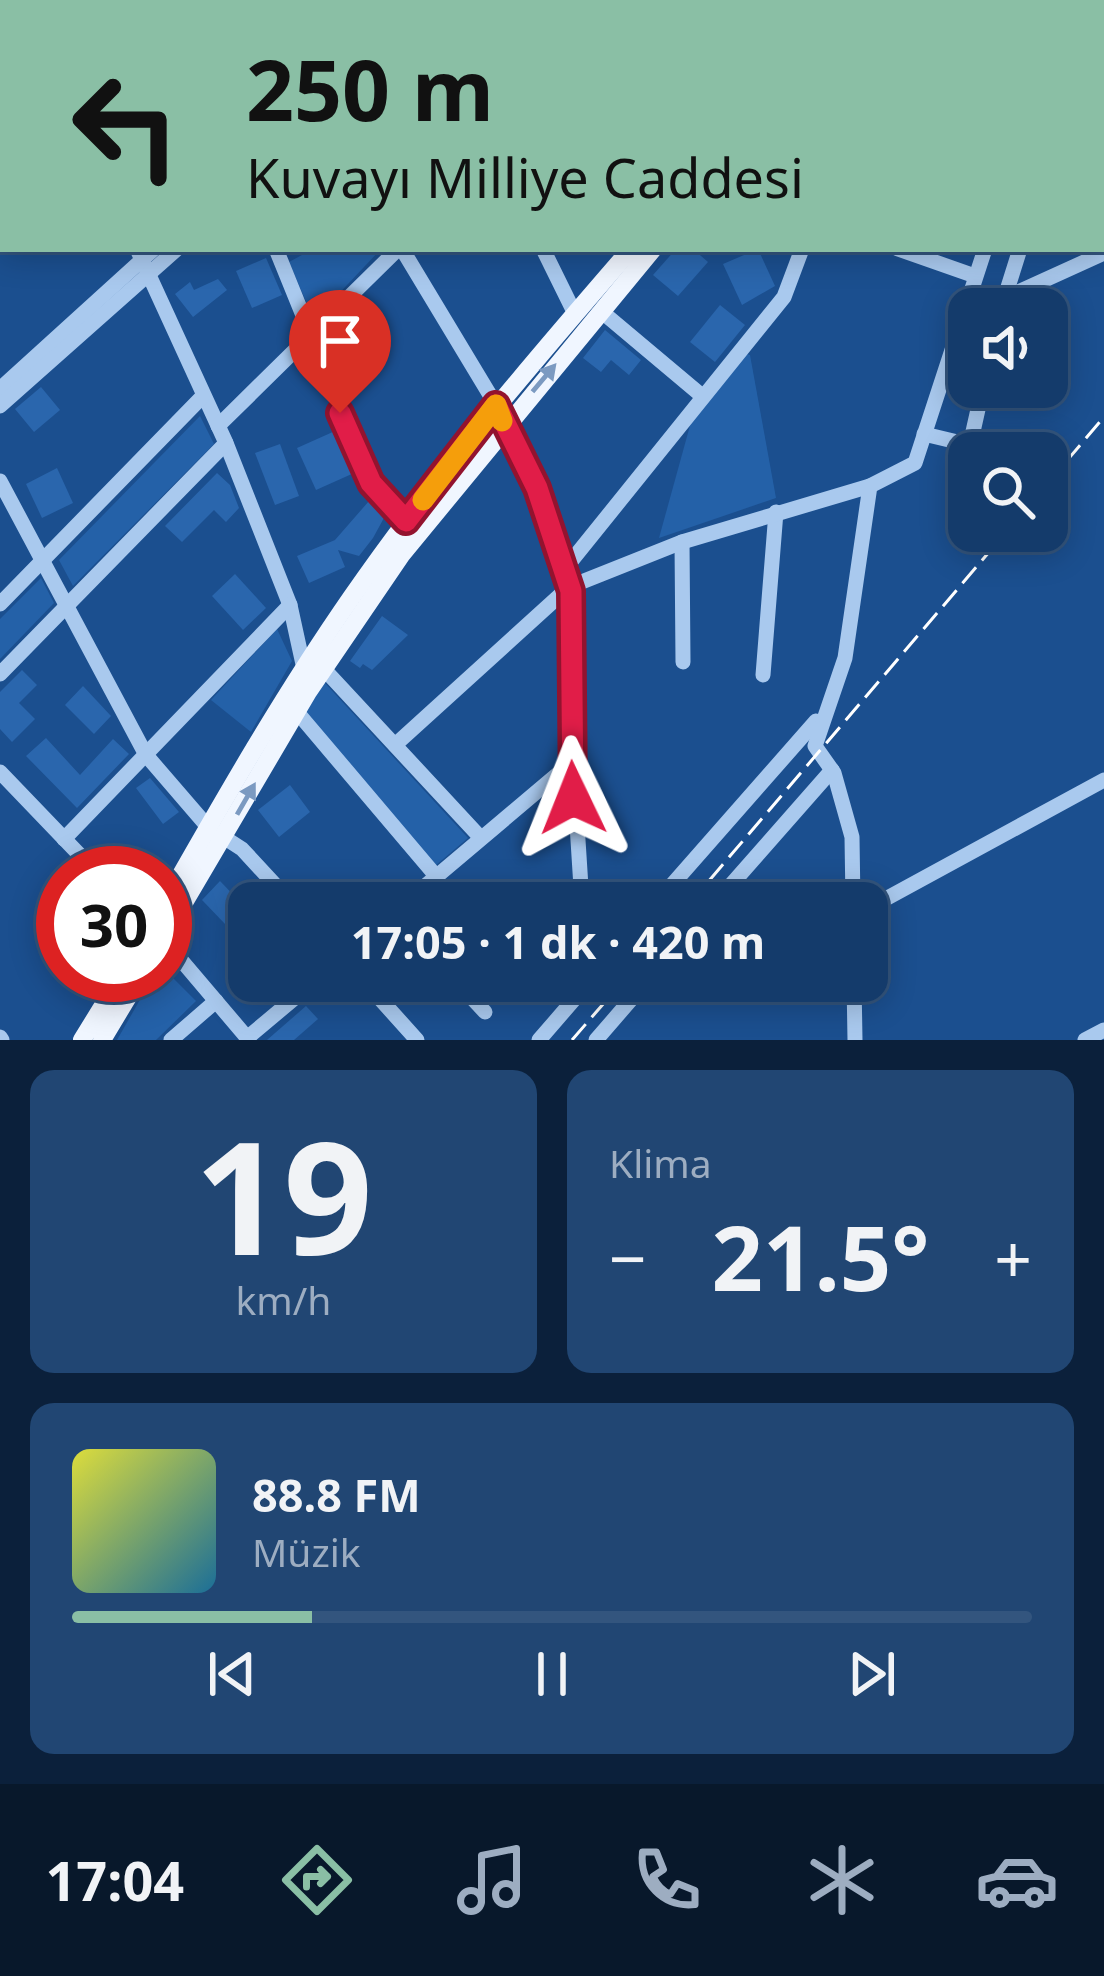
<!DOCTYPE html>
<html lang="tr">
<head>
<meta charset="utf-8">
<style>
	body { margin:0; font-family:"Noto Sans",sans-serif; background:#214673; color:#f1f3f6; height:100vh; display:flex; flex-direction:column; font-size:45px; white-space:nowrap }
	* { box-sizing:border-box; margin:0 }
	p { font-size:39px; color:#9dadc1 }
	.icon { flex:none; width:66px; height:66px; fill:none; stroke:currentColor; stroke-width:2; stroke-linecap:round; stroke-linejoin:round }
	.map { position:relative; height:1040px; overflow:hidden }
	.drawer { display:flex; flex-direction:column; gap:30px; padding:30px; background:#0b203b; flex:1 }
	.drawer>* { flex:none }
	.guide { position:absolute; left:0px; top:0px; width:1104px; height:252px; box-shadow:0 6px 30px #0003,0 0 0 3px #33557e; background:#8abfa5; color:#111; overflow:hidden }
	.fabs { position:absolute; left:948px; top:288px; display:grid; gap:24px }
	.fabs a { display:grid; place-items:center; width:120px; height:120px; border-radius:24px; background:#143b6b; box-shadow:0 6px 30px #0003,0 0 0 3px #33557e; font-size:60px }
	.speed { position:absolute; left:36px; top:846px; display:flex; gap:24px; font-size:60px; font-weight:700; text-align:center }
	.speed>* { display:grid; place-content:center; width:156px; height:156px; border-radius:50%; background:#143b6b; box-shadow:0 6px 30px #0003,0 0 0 3px #33557e; line-height:1 }
	.speed .limit { border:18px solid #d22; background:#fff; color:#111 }
	.pin { position:absolute; display:grid; place-items:center; width:102px; height:102px; color:#fff; margin:-123px -51px; border-radius:50% 50% 50% 0; rotate:-45deg; box-shadow:0 0 12px #0007 }
	.pin .icon { rotate:45deg }
	.me { position:absolute; width:132px; margin:-66px; rotate:358deg; stroke-linejoin:round; filter:drop-shadow(0 0 9px #0008) }
	.turn { display:flex; align-items:center; gap:42px; height:252px; padding:0 48px; font-size:54px }
	.turn .icon { width:156px; height:156px; stroke-width:2.5 }
	.turn b { display:block; font-size:84px; line-height:102px }
	.big { font-size:90px; font-weight:700; line-height:1.1 }
	.drawer .card { flex:1; display:flex; flex-direction:column; justify-content:center; gap:18px; min-width:0; padding:0 42px; border-radius:24px; background:#214673 }
	.drawer .dial { align-items:center; gap:0 }
	.dial b { font-size:156px; line-height:1 }
	.song { display:flex; align-items:center; gap:36px }
	.cover { width:144px; height:144px; border-radius:18px; background:linear-gradient(135deg,hsl(60 70% 55%),hsl(200 70% 35%)) }
	.played { height:12px; border-radius:6px; background:linear-gradient(90deg,#8abfa5 25%,#33557e 25%) }
	.keys { display:flex; justify-content:space-around; direction:ltr }
	.heat { display:flex; justify-content:space-between; align-items:center; font-size:66px; direction:ltr }
	.drawer .tiles { flex:1; display:grid; gap:30px; grid-template-columns:1fr 1fr }
	.card:last-child { grid-column:span 2 }
	.trip { position:absolute; left:228px; top:882px; width:660px; height:120px; border-radius:24px; background:#143b6b; box-shadow:0 6px 30px #0003,0 0 0 3px #33557e; font-weight:700; line-height:120px; text-align:center }
	.dock { display:flex; height:192px; justify-content:space-around; align-items:center; background:#08182b; color:#9dadc1 }
	.dock .icon { width:84px; height:84px }
	.dock .active { color:#8abfa5 }
	.dock b { font-size:54px; color:#f1f3f6 }
	.map>svg:first-child { display:block }
</style>
</head>
<body>
<div class="map">
<svg width="1104" height="1040" viewBox="0 0 1104 1040">
	<rect width="100%" height="100%" fill="#1b4f8f"/>
	<g fill="#2461a8">
		<polygon points="313,249 381,249 314,320 289,262"/>
		<polygon points="744,353 750,355 776,498 659,538 691,422"/>
		<polygon points="200,416 214,444 73,586 59,560"/>
		<polygon points="41,578 54,603 0,659 0,619"/>
		<polygon points="277,629 292,661 251,732 211,700"/>
		<polygon points="324,682 468,838 435,866 303,710"/>
		<polygon points="165,970 196,1001 156,1040 117,1040 154,975 165,975"/>
	</g>
	<g fill="#2a66ad">
		<polygon points="676,249 693,249 708,262 678,296 653,275"/>
		<polygon points="758,249 775,286 742,305 723,264"/>
		<polygon points="266,258 282,295 252,308 236,271"/>
		<polygon points="218,279 227,290 193,317 175,294 190,282 194,290"/>
		<polygon points="720,305 745,325 715,362 690,342"/>
		<polygon points="605,330 641,360 629,375 611,360 601,372 583,358"/>
		<polygon points="41,387 60,410 34,432 15,409"/>
		<polygon points="335,431 354,473 316,490 297,448"/>
		<polygon points="280,444 299,496 275,505 255,453"/>
		<polygon points="57,468 73,503 42,518 26,484"/>
		<polygon points="217,473 230,485 239,508 226,522 214,510 182,542 165,526"/>
		<polygon points="369,501 385,516 373,538 359,556 338,550 345,567 309,583 297,556 335,540"/>
		<polygon points="235,574 266,608 243,630 212,596"/>
		<polygon points="382,616 408,635 372,670 363,664 360,668 350,661"/>
		<polygon points="22,670 37,685 19,703 35,719 12,742 0,729 0,692"/>
		<polygon points="83,686 111,716 94,734 65,705"/>
		<polygon points="46,738 80,775 113,739 129,754 77,808 26,756"/>
		<polygon points="150,778 179,812 163,824 136,788"/>
		<polygon points="290,785 310,812 279,837 258,810"/>
		<polygon points="220,881 245,907 226,925 202,900"/>
		<polygon points="306,1006 318,1019 294,1040 267,1040"/>
	</g>
	<g fill="none" stroke-linecap="round" stroke-linejoin="round">
		<g stroke="#a9c9ee" stroke-width="15">
			<polyline points="87,0 89,3"/>
			<polyline points="322,0 322,3"/>
			<polyline points="448,0 449,3"/>
			<polyline points="614,0 615,3"/>
			<polyline points="695,0 697,3"/>
			<polyline points="1018,0 1024,3"/>
			<polyline points="118,3 123,0"/>
			<polyline points="297,3 302,0"/>
			<polyline points="515,3 521,0"/>
			<polyline points="543,3 548,0"/>
			<polyline points="1073,3 1074,0"/>
			<polyline points="1101,16 1104,15"/>
			<polyline points="0,79 3,77"/>
			<polyline points="1101,166 1104,164"/>
			<polyline points="0,225 3,223"/>
			<polyline points="137,249 226,443 290,605 304,669"/>
			<polyline points="276,249 371,483 406,521"/>
			<polyline points="402,249 496,405 537,488 571,591 570,714 582,903"/>
			<polyline points="543,249 575,314"/>
			<polyline points="898,249 975,276"/>
			<polyline points="1003,303 1020,249"/>
			<polyline points="965,309 1005,298 1104,253"/>
			<polyline points="601,311 701,395"/>
			<polyline points="0,389 154,249"/>
			<polyline points="0,406 177,249"/>
			<polyline points="218,426 398,249"/>
			<polyline points="924,434 970,445 983,387"/>
			<polyline points="0,481 146,755 208,827 242,849 292,903"/>
			<polyline points="682,542 683,662"/>
			<polyline points="564,570 784,297 802,249"/>
			<polyline points="0,604 202,397"/>
			<polyline points="324,669 480,837"/>
			<polyline points="0,674 226,443"/>
			<polyline points="763,675 776,512"/>
			<polyline points="297,712 436,876"/>
			<polyline points="395,745 569,587 682,542 870,486"/>
			<polyline points="0,772 97,873"/>
			<polyline points="64,839 290,605"/>
			<polyline points="405,903 572,762"/>
			<polyline points="656,903 816,721"/>
			<polyline points="715,903 832,770"/>
			<polyline points="853,903 852,837 834,773 815,746 845,658 870,486 915,463 985,249"/>
			<polyline points="867,909 1104,780"/>
			<polyline points="165,941 249,1040"/>
			<polyline points="364,981 417,1040"/>
			<polyline points="456,981 485,1012"/>
			<polyline points="854,981 855,1040"/>
			<polyline points="0,1037 2,1040"/>
			<polyline points="247,1038 315,981"/>
			<polyline points="171,1040 216,1001"/>
			<polyline points="539,1040 590,981"/>
			<polyline points="596,1040 647,981"/>
			<polyline points="1085,1040 1104,1030"/>
		</g>
		<g stroke="#f0f6ff" stroke-width="18">
			<polyline points="842,3 844,0"/>
			<polyline points="869,3 872,0"/>
			<path d="M165 903C224 799 283 696 351 598 436 475 533 362 631 249"/>
			<polyline points="165,935 308,692 402,554 653,249"/>
			<polyline points="82,1040 122,975"/>
			<polyline points="102,1040 141,975"/>
		</g>
		<g stroke="#fff" stroke-width="3" stroke-dasharray="21 9" stroke-linecap="butt">
			<polyline points="1047,484 1104,417"/>
			<polyline points="690,903 1007,531"/>
			<polyline points="572,1040 623,981"/>
		</g>
	</g>
	<defs><path id="oneway-solid" d="M-6-.8H1V-3.2L6.5 0L1 3.2V.8H-6Z" transform="scale(3)"/></defs>
	<g fill="#7b9ac1">
		<use href="#oneway-solid" transform="translate(544 378) rotate(-50)"/>
		<use href="#oneway-solid" transform="translate(246 799) rotate(-60)"/>
	</g>
	<g fill="none" stroke-linecap="round" stroke-linejoin="round">
		<defs>
			<polyline id="route" points="340,413 371,483 406,521 496,405 537,488 571,591 573,798"/>
		</defs>
		<use href="#route" stroke="#92132f" stroke-width="30"/>
		<use href="#route" stroke="#e11d48" stroke-width="21"/>
		<polyline stroke="#f59e0b" stroke-width="21" points="423,500 496,405 502,421"/>
	</g>
</svg>
<div class="fabs">
<a><svg class="icon" aria-label="sound" viewBox="0 0 24 24"><path d="M4 9h4l5-4v14l-5-4H4zM17 9q2 3 0 6"/></svg></a>
<a><svg class="icon" aria-label="search" viewBox="0 0 24 24"><circle cx="10" cy="10" r="6"/><path d="M15 15l6 6"/></svg></a>
</div>
<div class="speed"><div class="limit">30</div></div>
<div class="pin" style="left:340px;top:413px;background:#d93025"><svg class="icon" aria-label="arrive" viewBox="0 0 24 24"><path d="M6 21V4h12l-3 4 3 4H6"/></svg></div>
<svg class="me" style="left:573px;top:798px" viewBox="-20 -20 40 40"><path d="M0-17L14 15 0 8-14 15z" fill="#e11d48" stroke="#fff" stroke-width="4"/></svg>
<div class="trip">17:05 · 1 dk · 420 m</div>
<div class="guide">
<div class="turn"><svg class="icon" aria-label="left" viewBox="0 0 24 24"><path d="M17 20v-9H6M10 6l-5 5 5 5"/></svg><div><b>250 m</b>Kuvayı Milliye Caddesi</div></div>
</div>
</div>
<section class="drawer">
<div class="tiles">
<div class="card dial"><b>19</b><p>km/h</p></div>
<div class="card"><p>Klima</p>
<div class="heat"><a>−</a><b class="big">21.5°</b><a>+</a></div>
</div>
<div class="card">
<div class="song"><i class="cover"></i><div><b>88.8 FM</b><p>Müzik</p></div></div>
<div class="played"></div>
<div class="keys"><svg class="icon" aria-label="previous" viewBox="0 0 24 24"><path d="M18 5L8 12l10 7zM5 5v14"/></svg><svg class="icon" aria-label="pause" viewBox="0 0 24 24"><path d="M8 5v14M16 5v14"/></svg><svg class="icon" aria-label="next" viewBox="0 0 24 24"><path d="M6 5l10 7-10 7zM19 5v14"/></svg></div>
</div>
</div>
</section>
<nav class="dock">
<b>17:04</b>
<svg class="icon active" aria-label="directions" viewBox="0 0 24 24"><path d="M12 3l9 9-9 9-9-9zM9 14v-3h6M13 9l2 2-2 2"/></svg>
<svg class="icon" aria-label="music" viewBox="0 0 24 24"><path d="M9 18V5l10-2v13"/><circle cx="6" cy="18" r="3"/><circle cx="16" cy="16" r="3"/></svg>
<svg class="icon" aria-label="phone" viewBox="0 0 24 24"><path d="M5 4h4l2 5-3 2q2 4 5 5l2-3 5 2v4C11 20 4 13 5 4z"/></svg>
<svg class="icon" aria-label="climate" viewBox="0 0 24 24"><path d="M12 3v18M4 7l16 10M4 17L20 7"/></svg>
<svg class="icon" aria-label="car" viewBox="0 0 24 24"><path d="M5 17H2v-5l4-1 3-4h7l3 4 3 1v5h-3M9 17h6M6 11h13"/><circle cx="7" cy="17" r="2"/><circle cx="17" cy="17" r="2"/></svg>
</nav>
</body>
</html>
